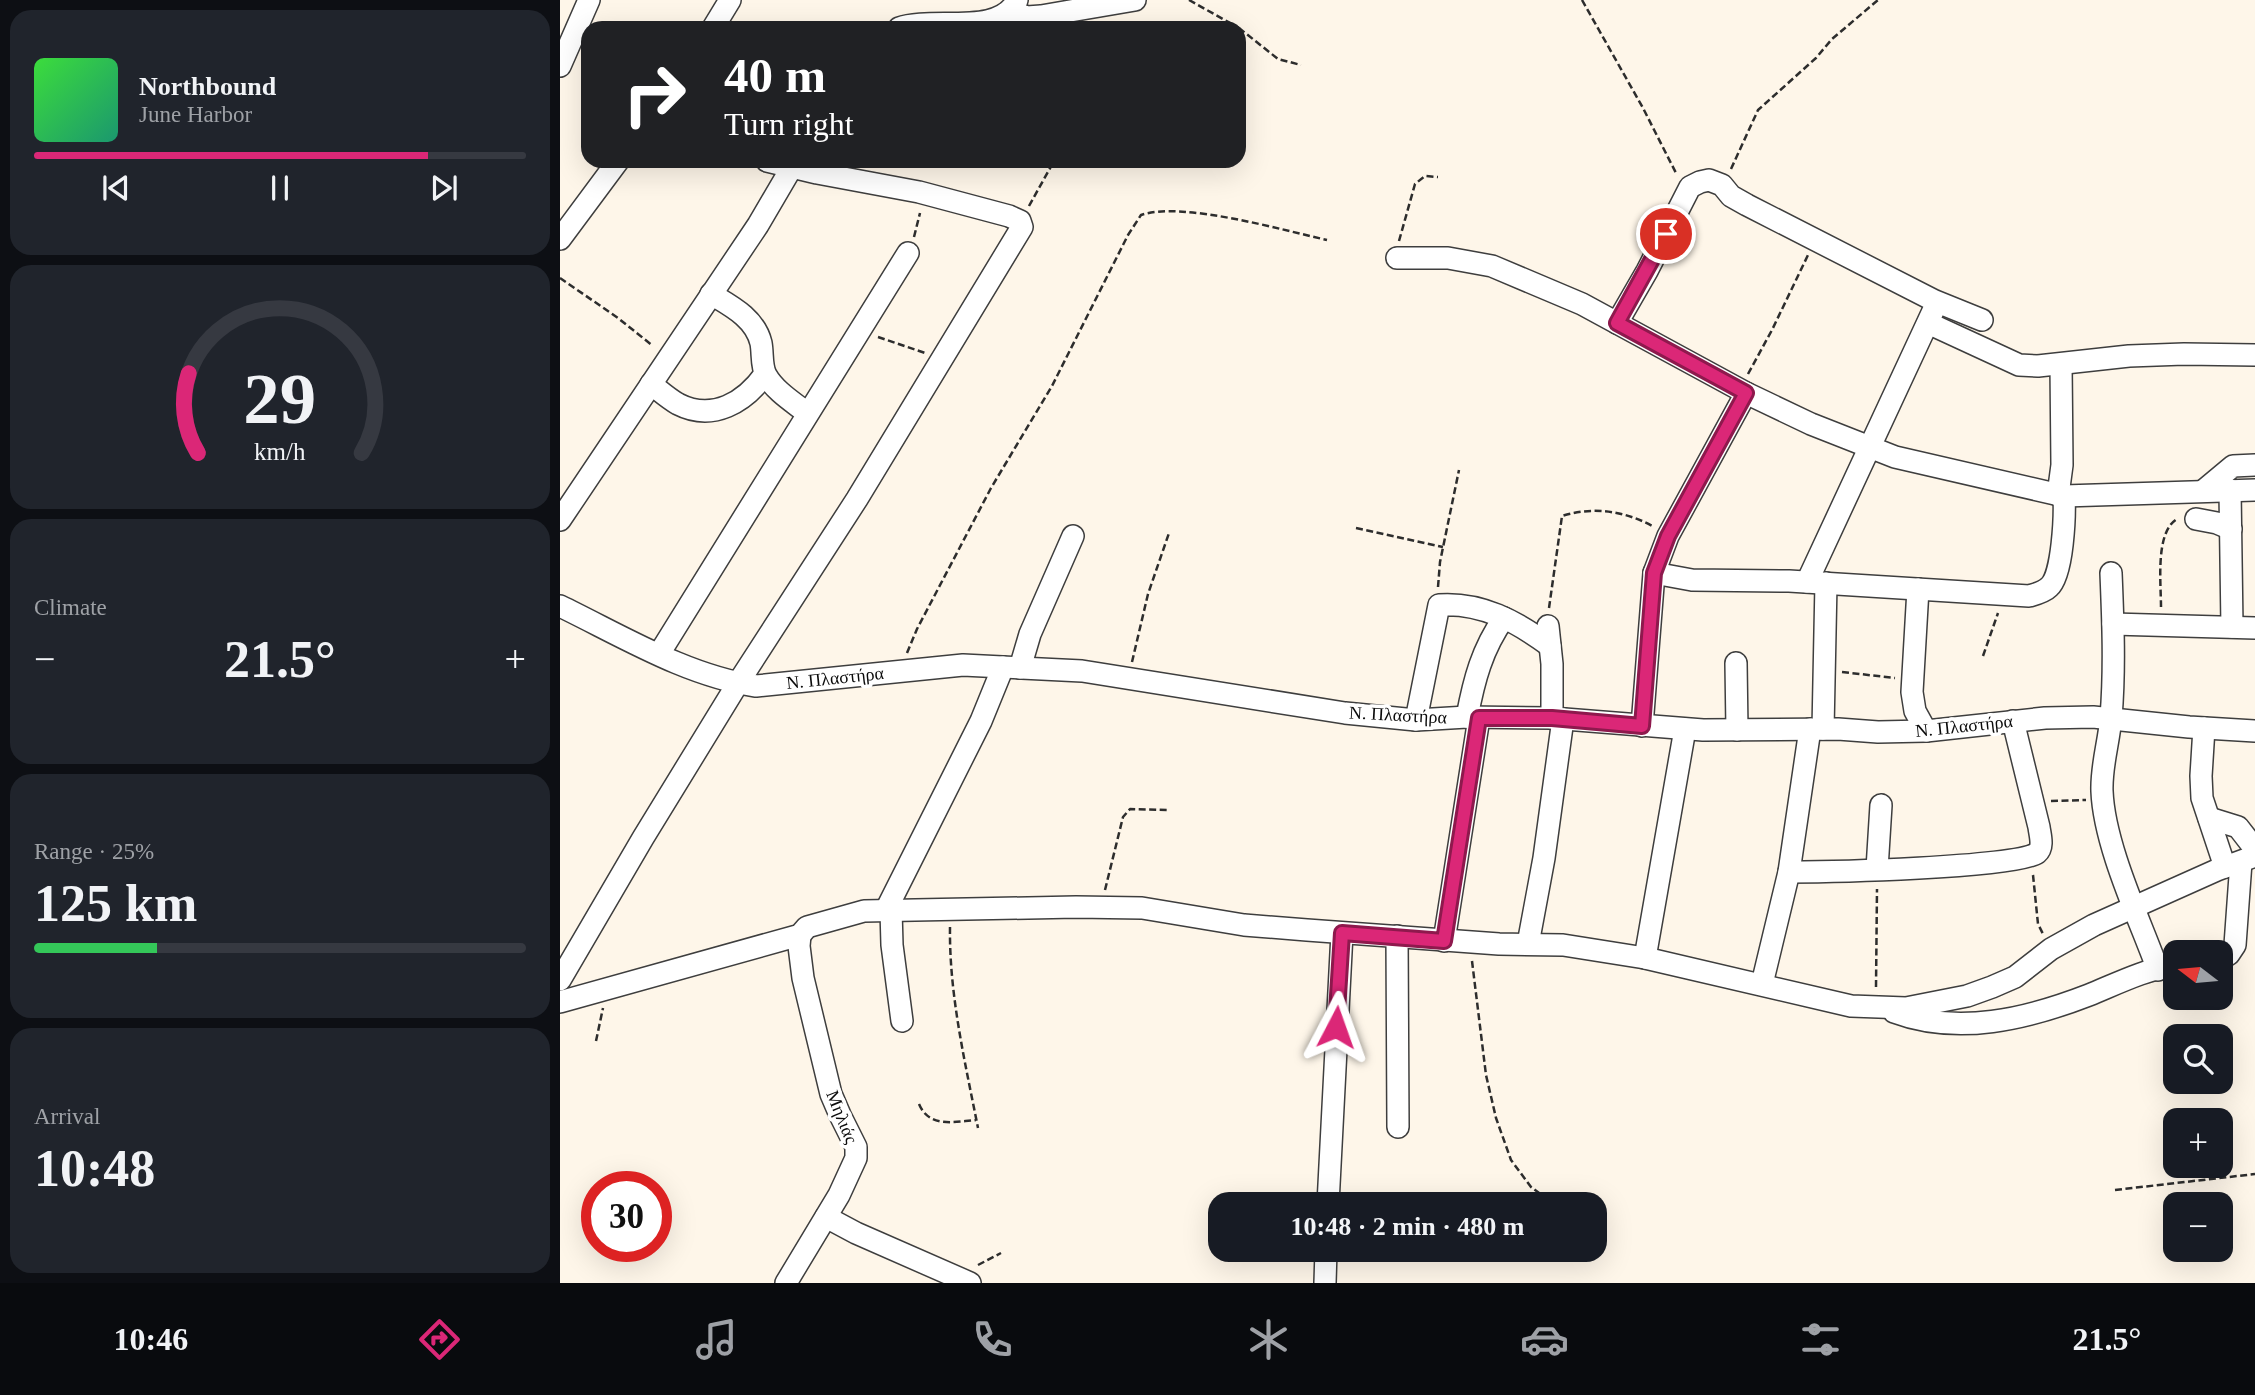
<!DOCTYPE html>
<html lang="en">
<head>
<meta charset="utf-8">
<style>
	body { margin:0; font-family:Georgia,serif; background:#20242c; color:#f1f3f6; height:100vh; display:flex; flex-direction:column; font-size:26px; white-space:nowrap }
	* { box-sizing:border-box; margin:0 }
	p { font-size:23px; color:#9ea1a6 }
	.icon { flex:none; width:38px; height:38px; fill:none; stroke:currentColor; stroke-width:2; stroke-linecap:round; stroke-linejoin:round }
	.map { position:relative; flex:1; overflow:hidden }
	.panel { display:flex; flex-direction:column; gap:10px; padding:10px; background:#0d0f14; width:560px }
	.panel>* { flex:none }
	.hud { position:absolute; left:21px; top:21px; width:665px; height:147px; border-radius:21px; box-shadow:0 7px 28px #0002; background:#202124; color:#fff; overflow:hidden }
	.needle { width:46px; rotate:286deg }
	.buttons { position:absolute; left:1603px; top:940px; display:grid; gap:14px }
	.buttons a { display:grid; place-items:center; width:70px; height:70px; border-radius:14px; background:#171b24; box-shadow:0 7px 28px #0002; font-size:35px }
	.speed { position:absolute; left:21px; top:1171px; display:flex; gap:14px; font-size:35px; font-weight:700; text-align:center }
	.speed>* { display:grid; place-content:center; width:91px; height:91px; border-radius:50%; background:#171b24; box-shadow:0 7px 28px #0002; line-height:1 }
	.speed .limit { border:10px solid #d22; background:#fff; color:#111 }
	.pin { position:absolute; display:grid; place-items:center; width:60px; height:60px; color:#fff; margin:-30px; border:4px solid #fff; border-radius:50%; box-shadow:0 2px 7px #0007 }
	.me { position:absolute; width:77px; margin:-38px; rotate:4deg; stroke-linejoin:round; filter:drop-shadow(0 0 5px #0008) }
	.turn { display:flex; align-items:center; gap:24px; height:147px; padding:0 28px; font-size:32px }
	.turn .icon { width:91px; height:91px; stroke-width:2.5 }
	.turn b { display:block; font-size:49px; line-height:60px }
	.big { font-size:52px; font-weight:700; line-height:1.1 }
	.panel .widget { flex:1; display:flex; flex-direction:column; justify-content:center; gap:10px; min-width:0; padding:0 24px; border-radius:21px; background:#20242c }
	.panel .dial { align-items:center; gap:0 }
	.dial svg { height:182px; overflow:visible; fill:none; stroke:#363941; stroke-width:7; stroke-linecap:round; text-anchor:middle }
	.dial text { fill:#f1f3f6; stroke:none }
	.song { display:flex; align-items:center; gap:21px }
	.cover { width:84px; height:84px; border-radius:10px; background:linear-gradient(135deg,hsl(120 70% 55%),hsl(160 70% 35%)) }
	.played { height:7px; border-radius:4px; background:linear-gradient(90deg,#db2777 80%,#363941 80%) }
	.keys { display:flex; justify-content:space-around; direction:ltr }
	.heat { display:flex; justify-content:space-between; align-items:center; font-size:38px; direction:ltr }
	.charge { height:10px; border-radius:5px; background:linear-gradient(90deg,#34c759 25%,#363941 0) }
	.trip { position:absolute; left:648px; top:1192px; width:399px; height:70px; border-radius:21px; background:#171b24; box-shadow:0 7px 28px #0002; font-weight:700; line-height:70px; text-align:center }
	.menu { display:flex; height:112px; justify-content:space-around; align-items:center; background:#090b0e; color:#9ea1a6 }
	.menu .icon { width:49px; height:49px }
	.menu .current { color:#db2777 }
	.menu b { font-size:32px; color:#f1f3f6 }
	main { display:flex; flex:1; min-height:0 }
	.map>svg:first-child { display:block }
</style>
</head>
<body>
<main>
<section class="panel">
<div class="widget">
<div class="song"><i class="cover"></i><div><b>Northbound</b><p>June Harbor</p></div></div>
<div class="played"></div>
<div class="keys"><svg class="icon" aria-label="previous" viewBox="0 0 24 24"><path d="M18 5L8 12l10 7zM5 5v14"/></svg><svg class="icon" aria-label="pause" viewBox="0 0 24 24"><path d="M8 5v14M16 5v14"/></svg><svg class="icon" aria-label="next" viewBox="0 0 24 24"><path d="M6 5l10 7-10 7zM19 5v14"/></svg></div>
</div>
<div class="widget dial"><svg viewBox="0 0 100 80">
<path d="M14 69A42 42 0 1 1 86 69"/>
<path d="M14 69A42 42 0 0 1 10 34" stroke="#db2777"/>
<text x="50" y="56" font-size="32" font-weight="700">29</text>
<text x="50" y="72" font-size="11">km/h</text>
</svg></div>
<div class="widget"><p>Climate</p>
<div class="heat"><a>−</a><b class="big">21.5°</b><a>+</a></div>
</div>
<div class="widget"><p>Range · 25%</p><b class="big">125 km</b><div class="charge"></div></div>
<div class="widget"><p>Arrival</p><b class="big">10:48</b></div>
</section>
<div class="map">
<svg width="1695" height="1283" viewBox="0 0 1695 1283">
	<rect width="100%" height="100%" fill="#fef6e9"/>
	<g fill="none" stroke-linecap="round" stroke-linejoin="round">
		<defs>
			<g id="minor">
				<polyline points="451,11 467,17 481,16 575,0"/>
				<polyline points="153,28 170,0"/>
				<path d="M339 28C372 16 440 37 457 0"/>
				<polyline points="0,66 29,0"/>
				<polyline points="0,239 58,161"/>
				<polyline points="837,258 888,258 932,266 1022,304 1186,393 1251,424 1335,457 1504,496 1695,490"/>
				<path d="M151 294C171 306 195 318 201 343 203 353 201 366 206 375 215 391 233 402 247 413"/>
				<polyline points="1057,323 1087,271 1130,187 1140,182 1149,180 1162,185 1171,196 1187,205 1375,301 1422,320"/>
				<polyline points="1368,323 1459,365 1478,366 1569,356 1624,354 1695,355"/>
				<path d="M91 384C100 391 109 399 118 404 153 422 185 402 205 374"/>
				<polyline points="1670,490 1672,627"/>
				<polyline points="1643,491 1673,466 1695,465"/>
				<polyline points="1498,495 1502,465 1501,364"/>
				<polyline points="1636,519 1657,523 1671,529"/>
				<polyline points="0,520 198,225 232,167"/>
				<path d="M1094 573 1132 580 1229 581 1469 596C1476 594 1484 592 1489 587 1503 575 1505 515 1504 496"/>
				<path d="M1551 573C1553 621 1555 669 1551 717 1549 742 1541 766 1542 791 1544 845 1579 918 1598 970"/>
				<polyline points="1247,582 1373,311"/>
				<polyline points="1358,589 1352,692 1355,711 1366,731"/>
				<path d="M0 606C62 636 127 676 196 686L403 665 522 671 785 713 856 720 907 717 992 718 1143 730 1278 729 1318 732 1366 731 1485 718 1533 717 1629 727 1695 731"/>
				<polyline points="1553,624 1695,628"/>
				<polyline points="988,626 992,664 992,718"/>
				<polyline points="99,654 348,253"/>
				<polyline points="1176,663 1177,730"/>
				<polyline points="460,668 470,634 513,536"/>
				<path d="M907 717C914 680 922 649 944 618"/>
				<path d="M856 720 879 605C921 602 956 621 990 646"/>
				<polyline points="1082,726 1094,573 1108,536 1186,393"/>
				<polyline points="1644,728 1641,776 1642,798 1665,867"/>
				<polyline points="1263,729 1266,583"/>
				<polyline points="1649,818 1678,827 1695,849"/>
				<polyline points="1317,869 1321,805"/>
				<path d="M1229 872C1265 872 1456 868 1477 853 1484 847 1480 835 1479 827L1453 721"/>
				<polyline points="326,910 421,721 443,667"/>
				<polyline points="331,910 332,945 342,1021"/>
				<polyline points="837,936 838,1127"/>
				<polyline points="884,941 919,718"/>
				<polyline points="968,944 984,858 1003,719"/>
				<polyline points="1085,958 1125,729"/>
				<polyline points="1661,959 1669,954 1675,945 1681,862"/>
				<polyline points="0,980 83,838 178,683 297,499 462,227 460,221 449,216 359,192 257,173 207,161"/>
				<polyline points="1202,984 1229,872 1250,729"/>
				<polyline points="0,1002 240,935 247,927 304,911 516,907 582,908 684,925 747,930 939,944 1003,945 1085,958 1291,1006 1346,1008 1407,996 1432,987 1455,977 1491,949 1534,925 1657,870 1695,856"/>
				<path d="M1334 1012C1398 1036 1467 1019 1529 995 1556 984 1586 969 1615 965"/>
				<polyline points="768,1204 782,933"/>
				<polyline points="266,1217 296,1233 410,1283"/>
				<polyline points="226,1283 279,1195 296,1158 296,1147 280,1115 271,1094 243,978 239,946 240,935"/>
				<polyline points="765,1283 766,1250"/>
			</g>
		</defs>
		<use href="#minor" stroke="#3e3e3e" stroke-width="24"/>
		<g stroke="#2d2d2d" stroke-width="2.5" stroke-dasharray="7 3.5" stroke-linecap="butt">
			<polyline points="629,0 679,28"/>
			<polyline points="1022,0 1083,108 1117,175"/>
			<polyline points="679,28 718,59 741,65"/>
			<polyline points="1171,169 1198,110 1256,58 1272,39 1318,0"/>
			<polyline points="469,206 494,161"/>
			<polyline points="354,237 360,213"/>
			<polyline points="839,241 855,184 865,176 878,177"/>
			<polyline points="0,278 58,318 93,346"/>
			<polyline points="318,337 365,353"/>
			<polyline points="1188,374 1212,330 1248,255"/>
			<polyline points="796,528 883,547"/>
			<polyline points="878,587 880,562 899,470"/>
			<path d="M1601 607C1601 583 1595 532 1617 519"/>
			<path d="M989 608 1002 516C1033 506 1066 511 1094 527"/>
			<path d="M347 653 357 629 431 488 492 386 568 235 581 215C622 201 722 230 767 240"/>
			<polyline points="1423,656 1438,613"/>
			<polyline points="572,662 588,594 609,533"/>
			<polyline points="1282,672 1335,678"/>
			<polyline points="1491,801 1526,800"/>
			<polyline points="1473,875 1478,924 1483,934"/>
			<polyline points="545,890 563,817 570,809 607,810"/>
			<path d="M390 927C389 994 405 1062 418 1128"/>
			<polyline points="912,961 926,1075 936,1118 951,1160 971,1187 994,1204"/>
			<polyline points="1316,987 1317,889"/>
			<polyline points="36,1041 43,1008"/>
			<path d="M359 1104C369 1128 394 1122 416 1120"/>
			<polyline points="1555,1190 1695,1174"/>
			<polyline points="1034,1225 1041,1229"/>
			<polyline points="418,1265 441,1253"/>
		</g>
		<use href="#minor" stroke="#fff" stroke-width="21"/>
	</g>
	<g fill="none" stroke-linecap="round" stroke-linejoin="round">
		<defs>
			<polyline id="route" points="776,1027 782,933 884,941 919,718 992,718 1082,726 1094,573 1108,536 1186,393 1057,323 1106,234"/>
		</defs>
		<use href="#route" stroke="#8e194d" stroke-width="18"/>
		<use href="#route" stroke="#db2777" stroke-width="12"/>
	</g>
	<g text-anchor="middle" stroke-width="7" stroke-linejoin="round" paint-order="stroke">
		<g font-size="18" fill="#0b0b0b" stroke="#fff">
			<text transform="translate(275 678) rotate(-6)" y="6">Ν. Πλαστήρα</text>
			<text transform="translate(838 715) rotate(3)" y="6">Ν. Πλαστήρα</text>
			<text transform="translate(1404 726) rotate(-6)" y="6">Ν. Πλαστήρα</text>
			<text transform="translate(282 1117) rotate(68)" y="6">Μηλιάς</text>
		</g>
	</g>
</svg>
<div class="buttons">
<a><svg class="needle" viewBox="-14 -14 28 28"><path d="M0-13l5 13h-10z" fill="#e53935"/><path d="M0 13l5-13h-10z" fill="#9ea1a6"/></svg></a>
<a><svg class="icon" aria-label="search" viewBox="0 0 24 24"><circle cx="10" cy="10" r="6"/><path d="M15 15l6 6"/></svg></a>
<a>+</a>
<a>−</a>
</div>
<div class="speed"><div class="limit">30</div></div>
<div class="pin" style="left:1106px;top:234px;background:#d93025"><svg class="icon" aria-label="arrive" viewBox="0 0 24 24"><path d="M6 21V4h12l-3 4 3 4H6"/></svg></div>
<svg class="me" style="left:776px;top:1027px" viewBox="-20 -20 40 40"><path d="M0-17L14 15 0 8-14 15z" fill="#db2777" stroke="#fff" stroke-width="4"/></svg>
<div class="trip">10:48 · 2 min · 480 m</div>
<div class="hud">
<div class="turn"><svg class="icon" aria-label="right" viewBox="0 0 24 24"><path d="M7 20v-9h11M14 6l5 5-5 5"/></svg><div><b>40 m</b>Turn right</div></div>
</div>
</div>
</main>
<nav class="menu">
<b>10:46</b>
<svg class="icon current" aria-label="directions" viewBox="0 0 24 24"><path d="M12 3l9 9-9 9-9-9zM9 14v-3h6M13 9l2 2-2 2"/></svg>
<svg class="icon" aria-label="music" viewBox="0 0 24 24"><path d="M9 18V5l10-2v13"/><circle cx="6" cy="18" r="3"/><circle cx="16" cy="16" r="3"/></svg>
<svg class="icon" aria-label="phone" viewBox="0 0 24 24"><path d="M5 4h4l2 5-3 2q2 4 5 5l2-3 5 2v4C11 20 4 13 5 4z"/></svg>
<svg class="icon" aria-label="climate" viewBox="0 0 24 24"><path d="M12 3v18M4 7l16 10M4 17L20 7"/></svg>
<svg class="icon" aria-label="car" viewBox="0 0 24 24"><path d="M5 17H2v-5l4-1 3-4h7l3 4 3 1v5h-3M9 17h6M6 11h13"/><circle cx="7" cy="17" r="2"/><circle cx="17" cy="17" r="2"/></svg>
<svg class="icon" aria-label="filters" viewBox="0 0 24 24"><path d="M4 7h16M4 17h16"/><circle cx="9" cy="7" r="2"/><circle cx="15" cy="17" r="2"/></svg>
<b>21.5°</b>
</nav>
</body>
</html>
